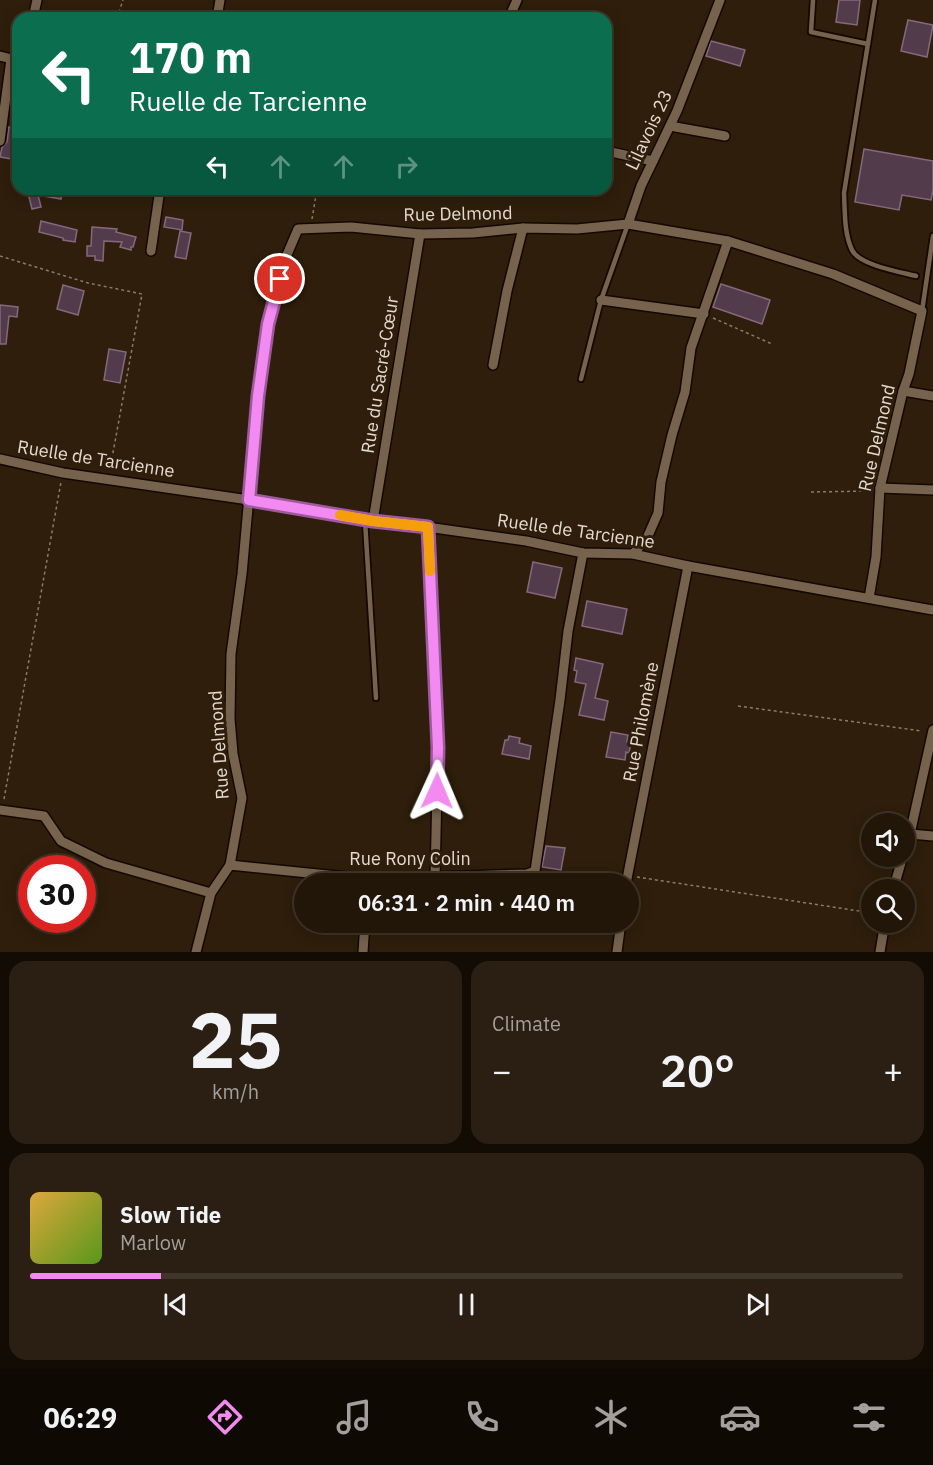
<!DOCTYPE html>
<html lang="en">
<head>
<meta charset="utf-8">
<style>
	body { margin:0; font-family:"IBM Plex Sans",sans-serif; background:#2a1f12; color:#f1f3f6; height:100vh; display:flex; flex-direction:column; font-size:22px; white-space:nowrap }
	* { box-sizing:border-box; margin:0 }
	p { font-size:20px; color:#a29f9c }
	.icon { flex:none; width:33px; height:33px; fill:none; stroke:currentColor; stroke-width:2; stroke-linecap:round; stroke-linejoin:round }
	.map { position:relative; height:952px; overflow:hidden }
	.details { display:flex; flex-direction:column; gap:9px; padding:9px; background:#130c04; flex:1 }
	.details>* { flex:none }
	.hud { position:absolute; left:12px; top:12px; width:600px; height:183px; border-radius:18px; box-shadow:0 3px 15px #0003,0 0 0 2px #3f3529; background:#0b6e4f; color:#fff; overflow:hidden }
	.controls { position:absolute; left:861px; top:813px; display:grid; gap:12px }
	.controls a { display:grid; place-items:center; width:54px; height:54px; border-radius:50%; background:#221608; box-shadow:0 3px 15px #0003,0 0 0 2px #3f3529; font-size:30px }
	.speed { position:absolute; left:18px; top:855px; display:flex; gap:12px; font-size:30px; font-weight:700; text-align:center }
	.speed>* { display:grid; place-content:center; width:78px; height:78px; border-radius:50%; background:#221608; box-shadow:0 3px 15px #0003,0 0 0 2px #3f3529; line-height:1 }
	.speed .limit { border:9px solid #d22; background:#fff; color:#111 }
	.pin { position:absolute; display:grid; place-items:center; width:51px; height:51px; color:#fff; margin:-26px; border:3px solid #fff; border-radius:50%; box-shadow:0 2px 6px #0007 }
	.me { position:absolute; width:66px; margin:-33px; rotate:1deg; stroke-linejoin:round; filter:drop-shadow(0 0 4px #0008) }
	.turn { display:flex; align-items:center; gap:21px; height:126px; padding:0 18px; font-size:27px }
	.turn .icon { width:78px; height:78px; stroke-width:2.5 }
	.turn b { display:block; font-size:42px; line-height:51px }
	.lanes { display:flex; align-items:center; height:57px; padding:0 18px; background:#0003; justify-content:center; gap:30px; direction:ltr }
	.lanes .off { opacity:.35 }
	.big { font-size:45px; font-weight:600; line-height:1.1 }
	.details .card { flex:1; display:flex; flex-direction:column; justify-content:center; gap:9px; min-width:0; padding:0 21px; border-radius:18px; background:#2a1f12 }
	.details .dial { align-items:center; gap:0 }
	.dial b { font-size:78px; line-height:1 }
	.song { display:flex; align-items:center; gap:18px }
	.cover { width:72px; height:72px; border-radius:9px; background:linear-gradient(135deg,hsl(40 70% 55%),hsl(90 70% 35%)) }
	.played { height:6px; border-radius:3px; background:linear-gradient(90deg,#f38af2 15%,#3f3529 15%) }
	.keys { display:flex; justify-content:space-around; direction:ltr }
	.heat { display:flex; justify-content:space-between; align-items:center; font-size:33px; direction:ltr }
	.details .tiles { flex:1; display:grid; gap:9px; grid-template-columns:1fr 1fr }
	.card:last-child { grid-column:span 2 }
	.trip { position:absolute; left:294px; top:873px; width:345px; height:60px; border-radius:30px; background:#221608; box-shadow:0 3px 15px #0003,0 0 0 2px #3f3529; font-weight:600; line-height:60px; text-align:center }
	.menu { display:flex; height:96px; justify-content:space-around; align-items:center; background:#0e0903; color:#a29f9c }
	.menu .icon { width:42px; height:42px }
	.menu .active { color:#f38af2 }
	.menu b { font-size:27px; color:#f1f3f6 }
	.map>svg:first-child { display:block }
</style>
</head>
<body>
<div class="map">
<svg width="933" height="952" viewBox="0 0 933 952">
	<rect width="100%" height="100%" fill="#2e1e0b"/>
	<g fill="#523c4c" stroke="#826a7c" stroke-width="1.5">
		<polygon points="839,0 860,0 857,25 836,22"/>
		<polygon points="908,20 933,25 927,57 901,51"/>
		<polygon points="711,41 745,50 740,66 706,56"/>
		<polygon points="9,127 18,129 18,160 0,157 2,147 7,142"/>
		<polygon points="864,149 933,161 933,190 931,200 902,195 899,210 855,202"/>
		<polygon points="27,189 62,189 61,199 38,195 41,207 32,209"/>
		<polygon points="166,217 183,220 182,230 164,227"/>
		<polygon points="41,221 77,230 75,242 63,240 63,238 39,232"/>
		<polygon points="92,227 117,229 116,232 136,237 133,247 131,247 131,250 120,247 122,242 104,241 103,261 95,260 95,256 87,256 87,246 91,246"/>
		<polygon points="180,231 191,233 186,259 175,257"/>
		<polygon points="721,284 770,300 762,324 713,307"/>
		<polygon points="63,285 84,291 78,315 57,309"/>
		<polygon points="0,305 18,307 17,317 9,316 6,344 0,344"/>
		<polygon points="109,349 126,352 120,383 104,380"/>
		<polygon points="533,562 562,568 555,598 527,592"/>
		<polygon points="587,601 627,609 622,634 582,626"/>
		<polygon points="576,658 603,664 595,698 608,701 604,720 579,715 586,684 575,682 577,671 574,670"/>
		<polygon points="611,732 628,735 627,742 631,743 629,753 626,752 625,760 606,757"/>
		<polygon points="509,736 520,738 519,743 531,746 529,759 502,754 505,740 508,740"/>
		<polygon points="546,846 565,848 561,870 542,867"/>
	</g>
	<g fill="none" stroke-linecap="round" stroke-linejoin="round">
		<defs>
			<g id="service">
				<polyline points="813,0 811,32 868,44"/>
				<path d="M875 0 844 193C845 212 844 233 852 250 859 265 900 272 916 276"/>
				<polyline points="922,311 933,236"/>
				<polyline points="581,379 601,300 628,224"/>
				<polyline points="365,521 376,698"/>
			</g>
			<g id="minor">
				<polyline points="33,18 37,0"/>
				<polyline points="217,18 220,0"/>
				<polyline points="509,18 517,0"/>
				<polyline points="0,56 16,60"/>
				<polyline points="670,126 725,136"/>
				<polyline points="0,141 11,59 18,59"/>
				<polyline points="606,151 653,161"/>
				<polyline points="628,224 641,186 677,111 720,0"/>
				<polyline points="151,251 160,189"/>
				<polyline points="601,300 704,314"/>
				<polyline points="493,365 507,291 523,228"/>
				<polyline points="903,391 933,396"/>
				<polyline points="0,459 63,473 249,500 373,521 420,526 526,541 583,553 633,554 688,566 933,610"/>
				<polyline points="880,488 933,490"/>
				<polyline points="373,521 420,234"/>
				<polyline points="428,527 438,748 435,877"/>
				<polyline points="633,554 647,538 658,513 661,482 672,435 685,392 691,348 728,241"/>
				<polyline points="0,810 44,816 61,841 106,863 211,893 230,865 367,879 527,874 535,871 560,700 568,631 583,553"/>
				<polyline points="910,834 933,836"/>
				<polyline points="904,852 910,834 933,730"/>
				<polyline points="230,865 242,798 233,754 230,719 231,654 242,574 258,396 268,324 286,257 298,229 351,227 420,234 473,233 523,228 577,229 628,224 728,241 833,274 922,311 909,374 903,391 880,488 876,557 869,598"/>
				<polyline points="626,884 688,566"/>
				<polyline points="893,890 903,856"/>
				<polyline points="196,952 211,893"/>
				<polyline points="363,952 365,922"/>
				<polyline points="617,952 621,922"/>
				<polyline points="880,952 885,922"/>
			</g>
		</defs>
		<use href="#service" stroke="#160800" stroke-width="8"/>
		<use href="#minor" stroke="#160800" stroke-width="12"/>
		<g stroke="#897c6c" stroke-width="1.5" stroke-dasharray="3 3" stroke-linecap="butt">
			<polyline points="117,18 123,0"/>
			<polyline points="312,219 317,189"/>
			<polyline points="0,256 88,283 142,294 110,469"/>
			<polyline points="713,318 772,344"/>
			<polyline points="811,492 871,491"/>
			<polyline points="738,706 922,731"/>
			<polyline points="4,799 61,482"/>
			<polyline points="637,877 872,913"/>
		</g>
		<use href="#service" stroke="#76634e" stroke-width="4.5"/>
		<use href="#minor" stroke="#76634e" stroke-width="9"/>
	</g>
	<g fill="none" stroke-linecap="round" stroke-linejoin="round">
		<defs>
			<polyline id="route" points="280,279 268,324 258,396 249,500 373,521 428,527 438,748 437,791"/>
		</defs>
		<use href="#route" stroke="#9e5a9d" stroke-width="15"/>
		<use href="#route" stroke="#f38af2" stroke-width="10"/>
		<polyline stroke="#f59e0b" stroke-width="10" points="340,515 373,521 428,527 430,571"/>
	</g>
	<g text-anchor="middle" stroke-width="6" stroke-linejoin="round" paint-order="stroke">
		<g font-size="18" fill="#e5dace" stroke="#2e1e0b">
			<text transform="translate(649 130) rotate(-65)" y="6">Lilavois 23</text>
			<text transform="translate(458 214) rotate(-1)" y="6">Rue Delmond</text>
			<text transform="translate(380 375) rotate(-81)" y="6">Rue du Sacré-Cœur</text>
			<text transform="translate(877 438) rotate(-77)" y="6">Rue Delmond</text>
			<text transform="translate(96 459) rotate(9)" y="6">Ruelle de Tarcienne</text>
			<text transform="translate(576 531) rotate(8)" y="6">Ruelle de Tarcienne</text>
			<text transform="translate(641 722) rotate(-79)" y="6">Rue Philomène</text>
			<text transform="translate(219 745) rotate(-94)" y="6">Rue Delmond</text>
			<text x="410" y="865">Rue Rony Colin</text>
		</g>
	</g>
</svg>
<div class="controls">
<a><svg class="icon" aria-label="sound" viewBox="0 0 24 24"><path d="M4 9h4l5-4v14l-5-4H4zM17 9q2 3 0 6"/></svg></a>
<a><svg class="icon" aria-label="search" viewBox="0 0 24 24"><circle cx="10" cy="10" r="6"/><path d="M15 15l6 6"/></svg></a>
</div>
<div class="speed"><div class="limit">30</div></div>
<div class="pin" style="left:280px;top:279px;background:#d93025"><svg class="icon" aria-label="arrive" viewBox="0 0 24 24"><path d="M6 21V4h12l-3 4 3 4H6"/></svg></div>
<svg class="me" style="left:437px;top:791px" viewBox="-20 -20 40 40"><path d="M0-17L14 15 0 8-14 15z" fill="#f38af2" stroke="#fff" stroke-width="4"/></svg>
<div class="trip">06:31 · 2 min · 440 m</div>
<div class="hud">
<div class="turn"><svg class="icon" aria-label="left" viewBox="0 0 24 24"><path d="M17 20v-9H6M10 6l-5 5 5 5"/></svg><div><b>170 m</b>Ruelle de Tarcienne</div></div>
<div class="lanes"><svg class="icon" aria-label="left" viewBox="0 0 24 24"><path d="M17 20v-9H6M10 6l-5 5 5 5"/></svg><svg class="icon off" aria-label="ahead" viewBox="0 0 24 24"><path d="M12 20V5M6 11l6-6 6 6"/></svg><svg class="icon off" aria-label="ahead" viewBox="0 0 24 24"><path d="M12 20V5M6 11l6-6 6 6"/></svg><svg class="icon off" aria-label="right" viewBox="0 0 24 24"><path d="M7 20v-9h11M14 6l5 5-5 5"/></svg></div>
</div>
</div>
<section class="details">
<div class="tiles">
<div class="card dial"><b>25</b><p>km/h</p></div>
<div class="card"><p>Climate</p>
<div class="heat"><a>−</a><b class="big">20°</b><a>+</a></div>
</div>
<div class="card">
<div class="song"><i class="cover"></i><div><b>Slow Tide</b><p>Marlow</p></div></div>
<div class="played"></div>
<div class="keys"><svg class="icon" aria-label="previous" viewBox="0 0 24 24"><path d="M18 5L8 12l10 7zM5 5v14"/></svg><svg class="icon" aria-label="pause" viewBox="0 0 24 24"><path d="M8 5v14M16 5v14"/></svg><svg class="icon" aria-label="next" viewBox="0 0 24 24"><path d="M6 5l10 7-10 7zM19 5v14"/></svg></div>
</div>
</div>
</section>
<nav class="menu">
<b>06:29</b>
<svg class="icon active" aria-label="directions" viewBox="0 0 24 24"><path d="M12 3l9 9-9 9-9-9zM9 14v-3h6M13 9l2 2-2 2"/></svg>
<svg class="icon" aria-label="music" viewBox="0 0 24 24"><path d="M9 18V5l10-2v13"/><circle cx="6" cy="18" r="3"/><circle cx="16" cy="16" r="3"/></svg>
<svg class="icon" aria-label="phone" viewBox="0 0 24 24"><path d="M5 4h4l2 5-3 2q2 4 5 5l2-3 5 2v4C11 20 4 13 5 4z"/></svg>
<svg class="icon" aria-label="climate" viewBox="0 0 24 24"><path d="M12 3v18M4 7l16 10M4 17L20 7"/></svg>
<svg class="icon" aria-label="car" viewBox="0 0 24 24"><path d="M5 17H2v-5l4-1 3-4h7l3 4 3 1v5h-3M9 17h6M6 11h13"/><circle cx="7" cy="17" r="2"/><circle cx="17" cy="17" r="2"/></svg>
<svg class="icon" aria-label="filters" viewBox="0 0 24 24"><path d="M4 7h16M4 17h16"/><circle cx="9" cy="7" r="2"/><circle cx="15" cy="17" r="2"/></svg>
</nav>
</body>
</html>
